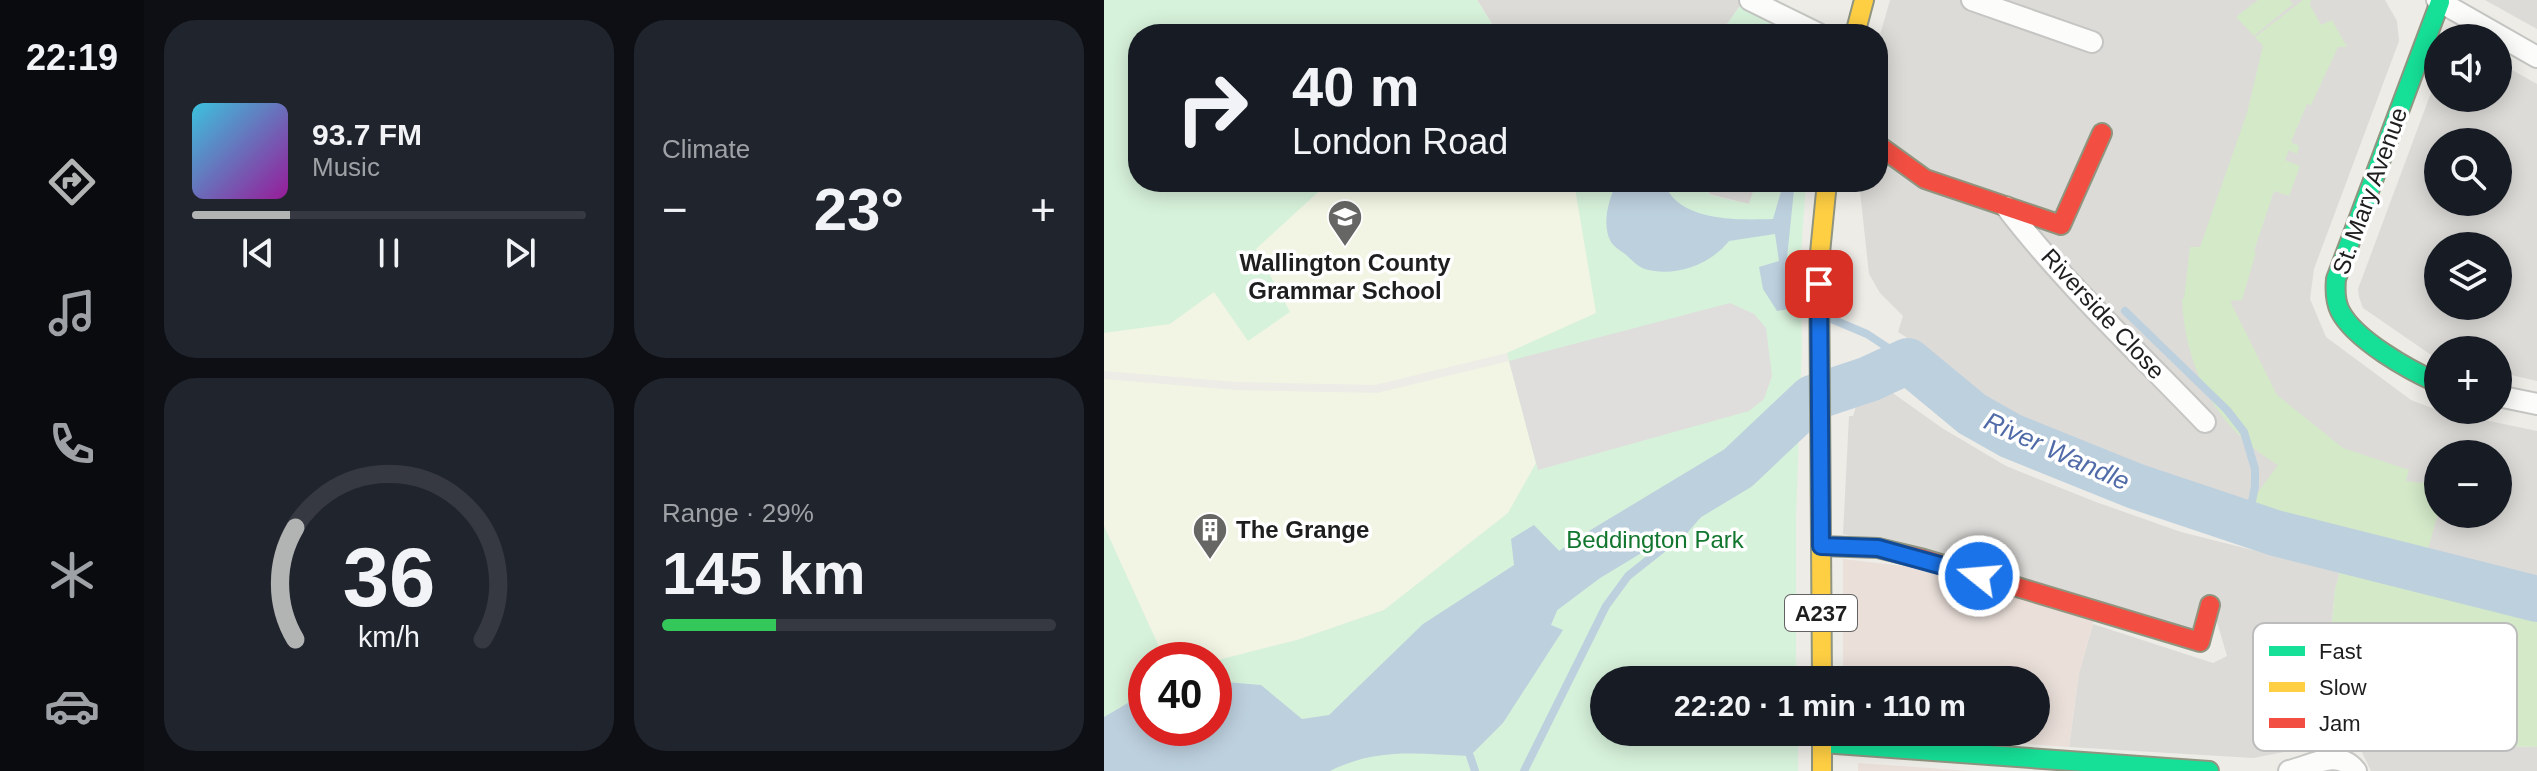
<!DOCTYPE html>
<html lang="en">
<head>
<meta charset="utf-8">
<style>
	body { margin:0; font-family:Helvetica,sans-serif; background:#20242c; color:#f1f3f6; height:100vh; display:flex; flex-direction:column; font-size:30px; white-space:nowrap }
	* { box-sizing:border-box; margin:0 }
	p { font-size:26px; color:#9ea1a6 }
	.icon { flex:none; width:44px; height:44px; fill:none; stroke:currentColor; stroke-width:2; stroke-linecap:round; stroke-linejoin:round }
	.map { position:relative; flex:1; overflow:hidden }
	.side { display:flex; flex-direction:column; gap:20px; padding:20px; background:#0d0f14; width:960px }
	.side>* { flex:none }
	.guide { position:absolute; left:24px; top:24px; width:760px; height:168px; border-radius:32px; box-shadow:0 4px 20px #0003; background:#171b24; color:#f1f3f6; overflow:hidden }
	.tools { position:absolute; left:1320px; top:24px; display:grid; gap:16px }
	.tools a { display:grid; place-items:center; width:88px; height:88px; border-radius:50%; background:#171b24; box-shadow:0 4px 20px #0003; font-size:40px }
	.speed { position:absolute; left:24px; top:642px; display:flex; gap:16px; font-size:40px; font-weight:700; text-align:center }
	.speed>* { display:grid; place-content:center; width:104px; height:104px; border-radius:50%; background:#171b24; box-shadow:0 4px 20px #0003; line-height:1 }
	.speed .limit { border:12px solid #d22; background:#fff; color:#111 }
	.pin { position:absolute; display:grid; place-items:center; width:68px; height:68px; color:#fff; margin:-34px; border-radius:16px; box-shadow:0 4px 12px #0006 }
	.me { position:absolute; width:88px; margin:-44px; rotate:287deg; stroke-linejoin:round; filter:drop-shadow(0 0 6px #0008) }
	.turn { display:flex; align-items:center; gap:28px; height:168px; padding:0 32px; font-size:36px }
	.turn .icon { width:104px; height:104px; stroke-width:2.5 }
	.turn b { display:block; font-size:56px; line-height:68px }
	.big { font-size:60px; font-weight:800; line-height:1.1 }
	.side .card { flex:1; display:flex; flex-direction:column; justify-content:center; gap:12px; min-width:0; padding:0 28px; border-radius:32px; background:#20242c }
	.side .dial { align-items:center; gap:0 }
	.dial svg { height:208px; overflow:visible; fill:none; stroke:#363941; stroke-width:7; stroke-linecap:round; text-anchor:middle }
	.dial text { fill:#f1f3f6; stroke:none }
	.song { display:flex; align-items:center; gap:24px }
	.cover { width:96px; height:96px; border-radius:12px; background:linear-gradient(135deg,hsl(190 70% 55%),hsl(300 70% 35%)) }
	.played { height:8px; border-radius:4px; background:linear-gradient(90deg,#b2b4b4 25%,#363941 25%) }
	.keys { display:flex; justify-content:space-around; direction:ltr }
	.heat { display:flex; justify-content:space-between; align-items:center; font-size:44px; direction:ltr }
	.charge { height:12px; border-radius:6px; background:linear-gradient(90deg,#34c759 29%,#363941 0) }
	.side .tiles { flex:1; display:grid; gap:20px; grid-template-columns:repeat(2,1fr) }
	.trip { position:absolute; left:486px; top:666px; width:460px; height:80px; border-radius:40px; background:#171b24; box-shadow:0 4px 20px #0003; font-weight:800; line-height:80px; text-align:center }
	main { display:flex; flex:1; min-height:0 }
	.dock { display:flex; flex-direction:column; width:144px; justify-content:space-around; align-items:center; background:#090b0e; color:#9ea1a6 }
	.dock .icon { width:56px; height:56px }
	.dock .current { color:#b2b4b4 }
	.dock b { font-size:36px; color:#f1f3f6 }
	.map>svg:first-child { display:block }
</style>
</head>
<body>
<main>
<nav class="dock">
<b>22:19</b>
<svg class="icon current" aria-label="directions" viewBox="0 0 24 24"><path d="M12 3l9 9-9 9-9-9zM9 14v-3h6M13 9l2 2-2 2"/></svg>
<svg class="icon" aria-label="music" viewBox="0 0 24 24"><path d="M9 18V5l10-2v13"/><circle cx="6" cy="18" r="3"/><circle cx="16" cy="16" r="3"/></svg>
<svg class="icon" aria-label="phone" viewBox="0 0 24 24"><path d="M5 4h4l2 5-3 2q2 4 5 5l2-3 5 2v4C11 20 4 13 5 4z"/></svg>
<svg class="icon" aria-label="climate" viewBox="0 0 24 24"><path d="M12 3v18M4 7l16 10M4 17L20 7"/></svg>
<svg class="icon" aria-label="car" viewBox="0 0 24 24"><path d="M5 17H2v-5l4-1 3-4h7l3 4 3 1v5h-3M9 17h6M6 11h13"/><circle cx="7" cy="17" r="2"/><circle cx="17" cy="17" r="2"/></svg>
</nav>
<section class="side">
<div class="tiles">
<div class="card">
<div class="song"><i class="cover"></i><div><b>93.7 FM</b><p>Music</p></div></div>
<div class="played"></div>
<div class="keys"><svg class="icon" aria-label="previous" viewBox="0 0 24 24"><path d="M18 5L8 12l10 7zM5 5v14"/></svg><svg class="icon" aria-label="pause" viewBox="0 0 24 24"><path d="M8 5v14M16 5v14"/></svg><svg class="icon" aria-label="next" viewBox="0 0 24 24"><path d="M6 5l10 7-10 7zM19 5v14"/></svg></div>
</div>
<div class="card"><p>Climate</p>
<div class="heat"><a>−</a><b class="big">23°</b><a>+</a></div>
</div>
<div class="card dial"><svg viewBox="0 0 100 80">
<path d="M14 69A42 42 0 1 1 86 69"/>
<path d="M14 69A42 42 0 0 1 14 26" stroke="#b2b4b4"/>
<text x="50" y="56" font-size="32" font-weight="700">36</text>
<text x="50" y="72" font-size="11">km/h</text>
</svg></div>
<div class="card"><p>Range · 29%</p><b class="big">145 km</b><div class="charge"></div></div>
</div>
</section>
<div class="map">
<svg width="1433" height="771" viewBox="0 0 1433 771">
	<rect width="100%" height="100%" fill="#edece7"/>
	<g fill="#dcdbd8" fill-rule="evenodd">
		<polygon points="373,0 636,0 636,6 616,34 394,34"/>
		<path d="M786 0H1281L1293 21 1295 41 1210 269 1206 299 1222 337 1307 400 1333 410 1433 431V586L1246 537 1085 484 972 458 833 372 813 344 794 332 799 316 776 293 765 274 755 182H774V42ZM1334 454H1394V514H1334Z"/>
		<polygon points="1381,0 1433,0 1433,29"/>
		<path d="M1394 62 1433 84V381L1394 372V350H1334L1333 359 1259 308 1255 297 1254 289 1334 74V98H1394ZM1394 142V202H1334V142ZM1394 246V306H1334V246Z"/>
		<polygon points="607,182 671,182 651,186 645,204 605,194"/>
		<polygon points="762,374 838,428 902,466 992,502 1077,532 1236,572 1231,589 1217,745 1149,758 965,747 975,673 989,624 1109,663 1123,656 1113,622 1087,631 739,534 745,416 749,416"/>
		<polygon points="1252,734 1347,745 1433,747 1433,771 1267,771 1257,750 1248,746"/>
	</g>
	<g fill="#eadfd9">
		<polygon points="739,559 816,568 990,620 975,673 965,747 750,732 932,732 932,680 739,680"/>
		<polygon points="754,763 868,771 754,771"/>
	</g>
	<g fill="#f2f5e3">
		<polygon points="0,0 373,0 394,34 34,34 34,182 470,182 493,313 403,353 271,385 132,382 0,371"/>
		<polygon points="405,361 432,464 404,513 280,610 193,640 110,661 61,660 0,526 0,379 132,390 273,393"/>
	</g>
	<g fill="#d3e9c8">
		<polygon points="1154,0 1186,0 1189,4 1150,36 1132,17"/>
		<path d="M1199 0H1207L1206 5 1217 25 1228 20 1243 47H1234L1207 105 1203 104 1187 142 1195 146 1193 154 1185 150 1181 160 1196 166 1185 196 1170 191 1150 251 1152 252 1138 300 1126 301 1173 395 1239 448 1305 470 1302 481 1319 483 1321 479 1334 482V514L1321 559 1243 539 1143 507 1174 465C1112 428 1081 369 1078 299L1080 298 1086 247H1096L1143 113 1159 46 1151 37Z"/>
		<polygon points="1236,572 1433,622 1433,747 1347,745 1252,735 1248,746 1217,746 1231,589"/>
	</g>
	<g fill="#d7f2db">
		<polygon points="0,0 373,0 391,29 386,34 34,34 34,182 225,182 152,249 186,312 144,341 110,292 66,324 0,333"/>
		<polygon points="636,6 678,26 686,34 616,34"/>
		<polygon points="470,182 607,182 605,195 645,204 651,186 671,182 702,182 696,268 698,346 692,517 692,680 500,680 500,732 694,732 694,771 0,771 0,526 61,660 42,660 42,728 110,728 110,661 193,640 280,610 404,513 432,463 403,353 492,313"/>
	</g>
	<polygon fill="#dfdedc" points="626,303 650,314 662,328 668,376 660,399 645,411 434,470 405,361"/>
	<g fill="#bdd0de">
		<path d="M513 182H560C573 222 633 220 669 219L678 188 690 190 683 258 690 257 694 308 673 311 659 289 655 267 675 261 671 234 625 241C607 264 571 278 541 269 534 267 527 259 521 254 517 251 510 247 507 242 497 224 505 199 513 182Z"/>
		<path d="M430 525 464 560 483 559 476 591 461 592 447 625 459 630 399 723 366 756C314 754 274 747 226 771H0V717L41 693 42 728H110V681L157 685 198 719 225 715 319 624 410 565 407 539Z"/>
	</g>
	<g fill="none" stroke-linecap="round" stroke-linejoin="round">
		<g stroke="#bdd0de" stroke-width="8">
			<polyline points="1021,311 1123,410 1140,432 1151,469 1151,486 1144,522"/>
			<polyline points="725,318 763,334 804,361"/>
			<polyline points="366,756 371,771"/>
			<polyline points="420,771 502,606 524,576 578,533 634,468"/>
		</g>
		<polyline stroke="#bdd0de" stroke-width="46" points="435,595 483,559 634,468 708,398 765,379 804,361 868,414 907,436 1031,486 1171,533 1433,599"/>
		<defs>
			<g id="street">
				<polyline points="646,0 715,34"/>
				<polyline points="868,0 988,42"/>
				<polyline points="1333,0 1433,57"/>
				<path d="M902 207C961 284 1034 352 1101 422"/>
				<polyline points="1394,396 1433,404"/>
				<path d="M1185 771C1210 765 1234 748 1252 771"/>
			</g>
			<g id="fast">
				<path d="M1334 383C1305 370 1251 340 1236 311 1231 301 1231 290 1232 279L1336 2"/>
				<polyline points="718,743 1105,771"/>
			</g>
			<g id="slow">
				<polyline points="751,34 760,0"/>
				<polyline points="718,680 715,263 723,182"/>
				<polyline points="718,732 718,771"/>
			</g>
			<g id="jam">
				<polyline points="774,145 821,179 957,225 998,133"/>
				<polyline points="717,546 774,548 820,559 1096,642 1106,605"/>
			</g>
		</defs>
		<use href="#street" stroke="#c5c5c3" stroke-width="24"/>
		<use href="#fast" stroke="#909580" stroke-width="22"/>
		<use href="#slow" stroke="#909580" stroke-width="22"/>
		<use href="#jam" stroke="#909580" stroke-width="22"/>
		<use href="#street" stroke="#fcfcfb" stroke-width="20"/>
		<use href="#fast" stroke="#16e098" stroke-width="18"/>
		<use href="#slow" stroke="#ffcf43" stroke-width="18"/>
		<use href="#jam" stroke="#f24e42" stroke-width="18"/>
	</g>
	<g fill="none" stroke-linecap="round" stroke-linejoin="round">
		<defs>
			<polyline id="route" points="715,284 717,546 774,548 875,576"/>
		</defs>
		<use href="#route" stroke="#114b97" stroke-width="20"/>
		<use href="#route" stroke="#1a73e8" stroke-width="14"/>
	</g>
	<defs>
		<symbol id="school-pin" viewBox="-11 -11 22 30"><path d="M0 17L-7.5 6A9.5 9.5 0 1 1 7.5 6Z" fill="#666664" stroke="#fff"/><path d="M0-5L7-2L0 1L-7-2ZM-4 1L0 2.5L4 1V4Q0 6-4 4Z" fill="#fff"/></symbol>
		<symbol id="building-pin" viewBox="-11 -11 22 30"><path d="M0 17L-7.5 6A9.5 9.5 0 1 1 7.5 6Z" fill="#666664" stroke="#fff"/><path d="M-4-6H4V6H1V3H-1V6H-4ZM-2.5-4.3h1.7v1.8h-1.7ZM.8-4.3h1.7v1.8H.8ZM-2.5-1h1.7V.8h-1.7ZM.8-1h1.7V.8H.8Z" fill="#fff"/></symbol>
	</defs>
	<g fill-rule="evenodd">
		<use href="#school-pin" x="221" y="197" width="40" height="54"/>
		<use href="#building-pin" x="86" y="510" width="40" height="54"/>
	</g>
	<g text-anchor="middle" stroke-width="7" stroke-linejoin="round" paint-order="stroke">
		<rect fill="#fff" stroke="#626262" stroke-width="2" x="681" y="595" width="72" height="36" rx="6"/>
		<g font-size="22" font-weight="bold" fill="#1e1e1e">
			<text x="717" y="621">A237</text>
		</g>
		<g font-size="24" fill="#1e1e1e" stroke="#fff">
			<text transform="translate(1266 191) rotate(-70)" y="8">St. Mary Avenue</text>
			<text transform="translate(999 314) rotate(47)" y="8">Riverside Close</text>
		</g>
		<g font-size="24" font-weight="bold" fill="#1e1e1e" stroke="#fff">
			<text x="241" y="271">Wallington County<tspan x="241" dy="28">Grammar School</tspan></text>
			<text x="132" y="538" text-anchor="start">The Grange</text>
		</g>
		<g font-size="24" fill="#12762f" stroke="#fff">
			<text x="551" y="548">Beddington Park</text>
		</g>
		<g font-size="26" font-style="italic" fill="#506ba8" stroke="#fff">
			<text transform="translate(953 451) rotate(24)" y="9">River Wandle</text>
		</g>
	</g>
	<rect x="1149" y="623" width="264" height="128" rx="12" fill="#fff" stroke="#bcbcbc" stroke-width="2"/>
	<rect x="1165" y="646" width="36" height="10" fill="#16e098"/>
	<rect x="1165" y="682" width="36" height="10" fill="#ffcf43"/>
	<rect x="1165" y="718" width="36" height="10" fill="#f24e42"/>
	<g font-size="22" fill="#1e1e1e">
		<text x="1215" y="659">Fast</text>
		<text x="1215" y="695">Slow</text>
		<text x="1215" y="731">Jam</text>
	</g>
</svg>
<div class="tools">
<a><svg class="icon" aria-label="sound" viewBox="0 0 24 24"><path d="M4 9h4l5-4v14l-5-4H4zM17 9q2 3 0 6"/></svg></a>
<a><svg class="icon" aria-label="search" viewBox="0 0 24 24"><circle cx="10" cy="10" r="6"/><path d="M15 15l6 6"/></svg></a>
<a><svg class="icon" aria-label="layers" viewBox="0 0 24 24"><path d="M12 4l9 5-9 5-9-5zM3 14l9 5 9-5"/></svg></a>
<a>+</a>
<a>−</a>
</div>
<div class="speed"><div class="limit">40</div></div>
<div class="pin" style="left:715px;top:284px;background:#d93025"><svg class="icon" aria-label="arrive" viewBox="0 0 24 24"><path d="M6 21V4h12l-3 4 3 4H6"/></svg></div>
<svg class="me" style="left:875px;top:576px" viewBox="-20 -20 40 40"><circle r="17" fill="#1a73e8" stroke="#fff" stroke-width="3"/><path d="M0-11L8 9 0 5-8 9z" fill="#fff"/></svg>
<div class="trip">22:20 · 1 min · 110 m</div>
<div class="guide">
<div class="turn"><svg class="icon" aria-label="right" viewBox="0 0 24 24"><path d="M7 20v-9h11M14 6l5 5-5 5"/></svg><div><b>40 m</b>London Road</div></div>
</div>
</div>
</main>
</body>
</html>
